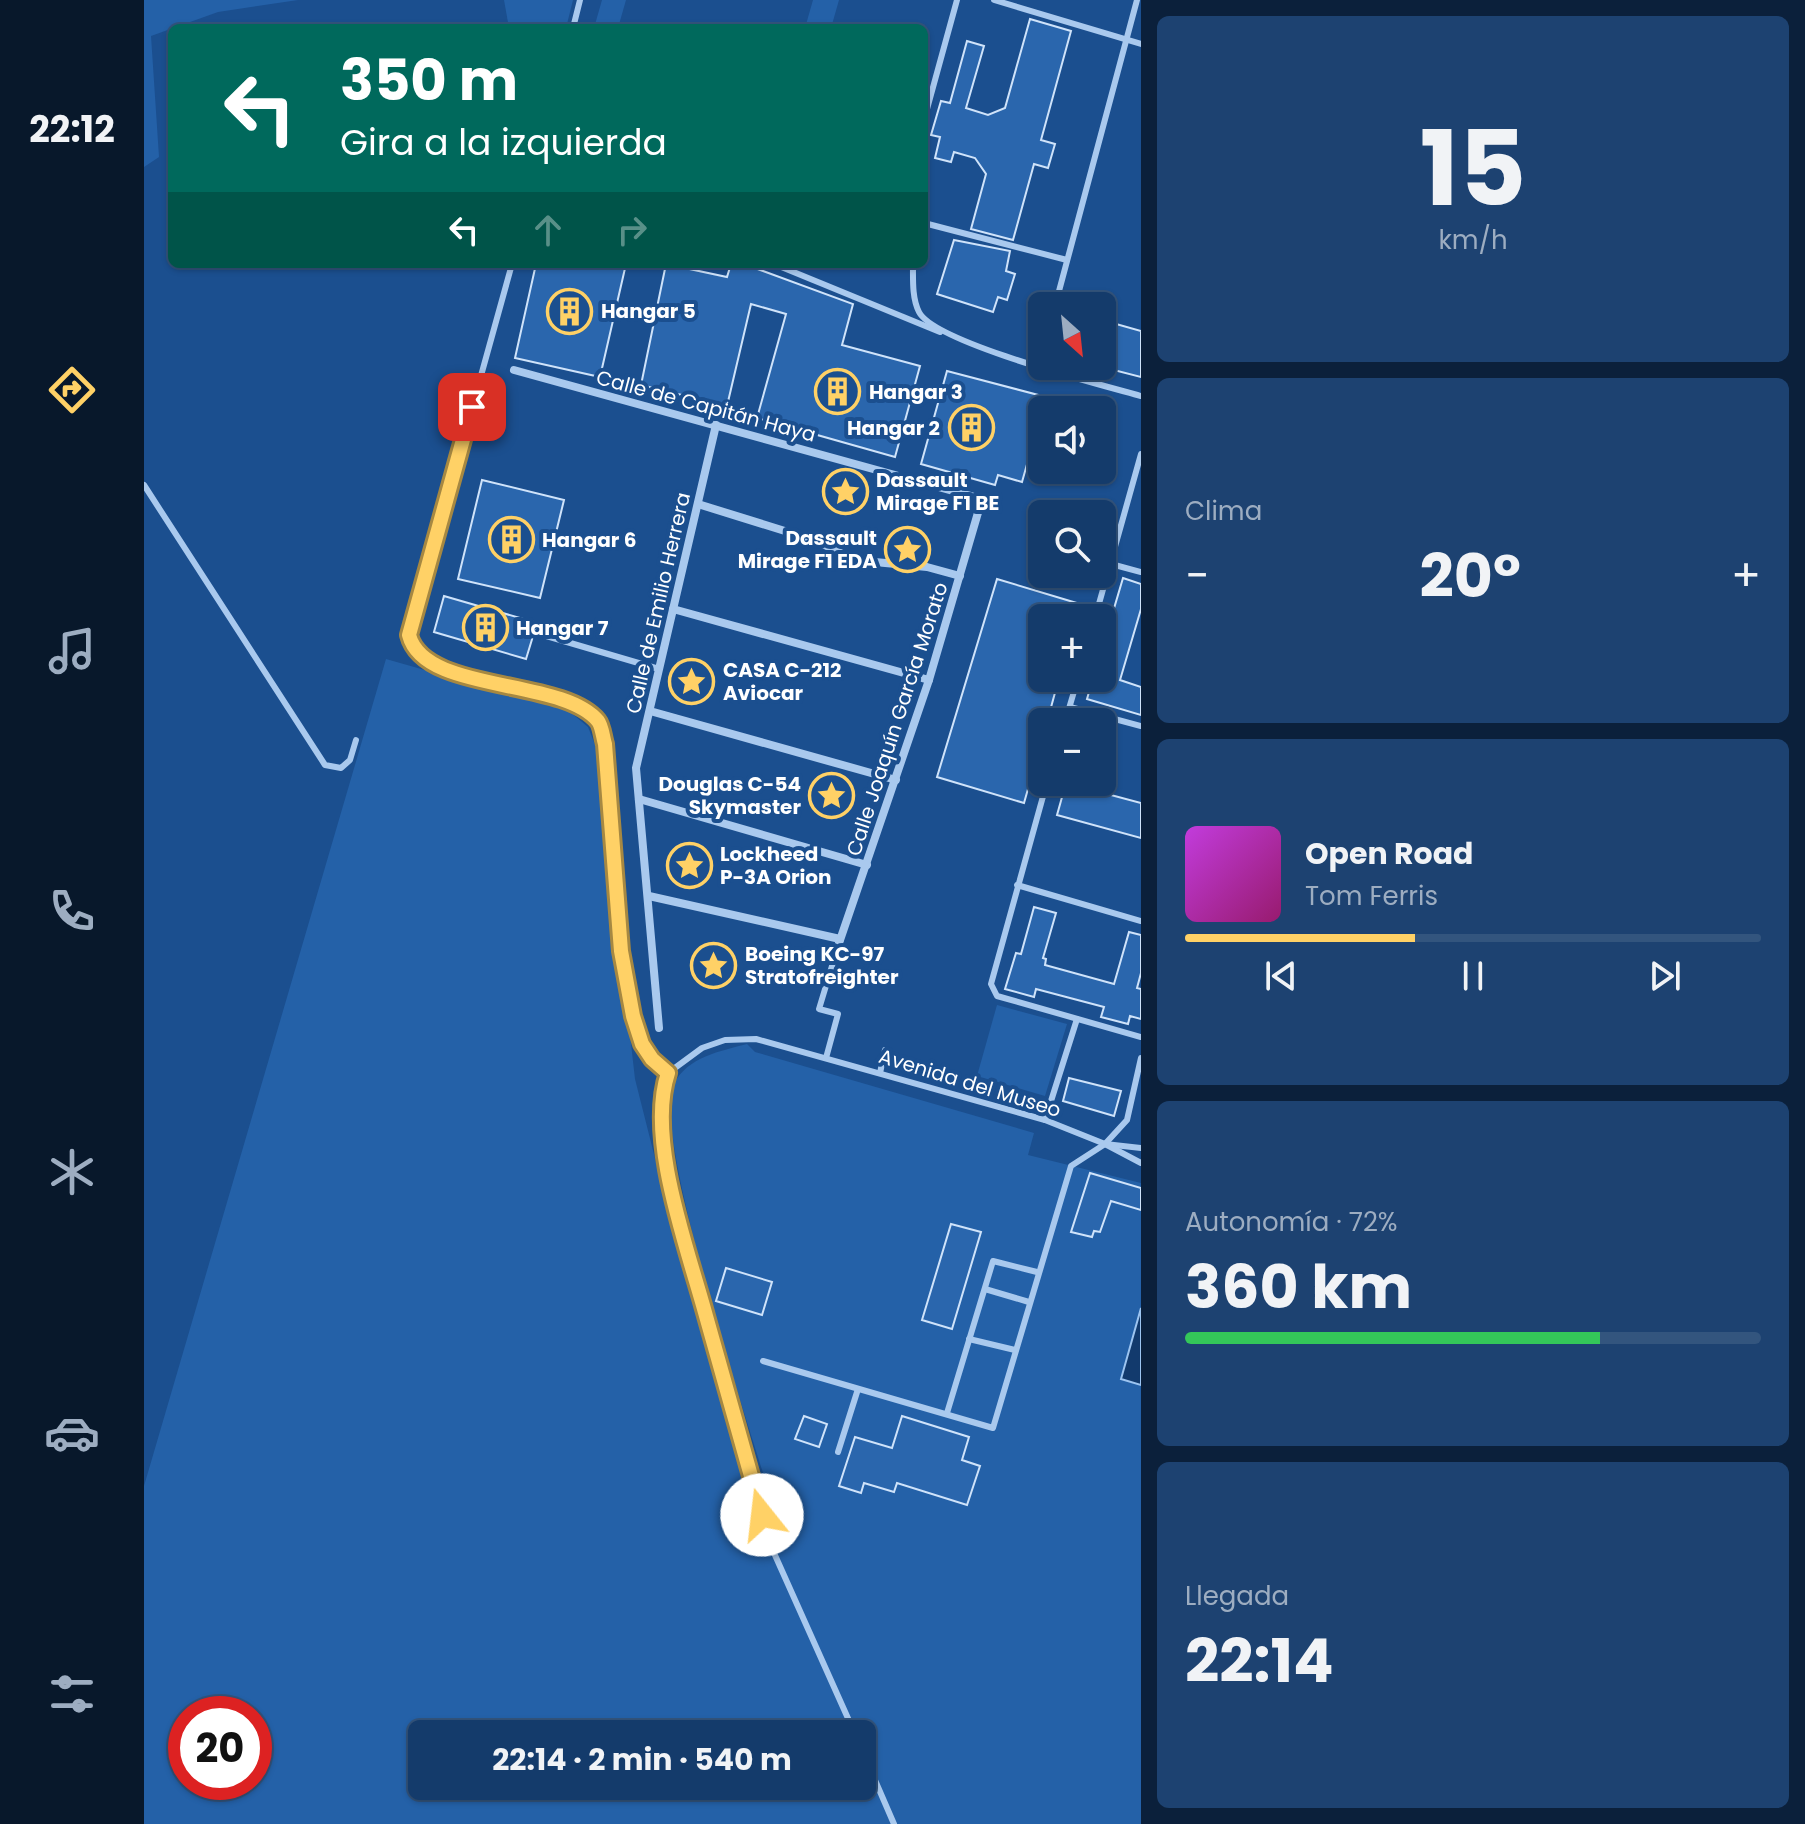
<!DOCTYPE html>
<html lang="es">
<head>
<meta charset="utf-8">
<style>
	body { margin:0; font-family:Poppins,sans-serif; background:#1d4271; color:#f1f3f6; height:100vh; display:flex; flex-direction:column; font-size:30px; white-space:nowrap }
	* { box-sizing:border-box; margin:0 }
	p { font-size:26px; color:#9dadc1 }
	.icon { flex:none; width:44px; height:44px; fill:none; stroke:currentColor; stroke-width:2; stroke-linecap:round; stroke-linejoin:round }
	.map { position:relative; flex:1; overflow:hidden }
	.side { display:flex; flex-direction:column; gap:16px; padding:16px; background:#0b203b; width:664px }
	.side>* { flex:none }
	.banner { position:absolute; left:24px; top:24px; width:760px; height:244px; border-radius:12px; box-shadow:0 2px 6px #0004,0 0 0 2px #33557e; background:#00695c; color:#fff; overflow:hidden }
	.needle { width:52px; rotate:153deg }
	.buttons { position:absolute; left:884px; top:292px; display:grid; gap:16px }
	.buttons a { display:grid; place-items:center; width:88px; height:88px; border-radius:12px; background:#143b6b; box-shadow:0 2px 6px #0004,0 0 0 2px #33557e; font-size:40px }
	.speed { position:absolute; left:24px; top:1696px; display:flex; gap:16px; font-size:40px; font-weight:700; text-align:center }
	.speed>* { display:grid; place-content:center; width:104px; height:104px; border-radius:50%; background:#143b6b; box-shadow:0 2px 6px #0004,0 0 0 2px #33557e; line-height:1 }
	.speed .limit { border:12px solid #d22; background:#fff; color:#111 }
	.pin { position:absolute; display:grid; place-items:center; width:68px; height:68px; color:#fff; margin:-34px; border-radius:16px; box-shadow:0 4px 12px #0006 }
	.me { position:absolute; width:88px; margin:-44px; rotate:344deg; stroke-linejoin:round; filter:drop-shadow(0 0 6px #0008) }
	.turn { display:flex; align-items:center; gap:28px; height:168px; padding:0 40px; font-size:36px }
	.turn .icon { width:104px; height:104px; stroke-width:2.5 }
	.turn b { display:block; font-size:56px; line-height:68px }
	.lanes { display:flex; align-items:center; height:76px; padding:0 40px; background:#0003; justify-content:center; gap:40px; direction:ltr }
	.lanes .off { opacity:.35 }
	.big { font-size:60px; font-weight:700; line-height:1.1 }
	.side .card { flex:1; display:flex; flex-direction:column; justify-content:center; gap:12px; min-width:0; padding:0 28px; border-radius:12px; background:#1d4271 }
	.side .dial { align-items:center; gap:0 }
	.dial b { font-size:104px; line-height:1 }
	.song { display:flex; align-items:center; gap:24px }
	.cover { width:96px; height:96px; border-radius:12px; background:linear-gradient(135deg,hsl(290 70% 55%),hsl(320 70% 35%)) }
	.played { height:8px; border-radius:4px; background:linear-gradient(90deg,#ffd166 40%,#33557e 40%) }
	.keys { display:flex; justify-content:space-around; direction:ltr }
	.heat { display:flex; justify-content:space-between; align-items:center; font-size:44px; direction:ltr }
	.charge { height:12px; border-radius:6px; background:linear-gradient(90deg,#34c759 72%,#33557e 0) }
	.trip { position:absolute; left:264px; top:1720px; width:468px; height:80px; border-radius:12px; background:#143b6b; box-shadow:0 2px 6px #0004,0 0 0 2px #33557e; font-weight:700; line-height:80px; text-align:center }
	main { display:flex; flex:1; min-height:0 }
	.tab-bar { display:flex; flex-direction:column; width:144px; justify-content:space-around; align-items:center; background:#08182b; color:#9dadc1 }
	.tab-bar .icon { width:56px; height:56px }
	.tab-bar .on { color:#ffd166 }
	.tab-bar b { font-size:36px; color:#f1f3f6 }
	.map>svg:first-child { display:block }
</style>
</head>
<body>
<main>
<nav class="tab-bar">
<b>22:12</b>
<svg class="icon on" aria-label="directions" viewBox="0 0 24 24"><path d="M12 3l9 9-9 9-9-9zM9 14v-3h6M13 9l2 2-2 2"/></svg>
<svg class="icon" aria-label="music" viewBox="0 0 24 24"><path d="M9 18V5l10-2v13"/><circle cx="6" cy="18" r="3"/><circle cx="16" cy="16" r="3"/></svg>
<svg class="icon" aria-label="phone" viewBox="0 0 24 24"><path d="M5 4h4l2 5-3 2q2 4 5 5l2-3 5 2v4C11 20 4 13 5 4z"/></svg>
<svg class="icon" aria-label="climate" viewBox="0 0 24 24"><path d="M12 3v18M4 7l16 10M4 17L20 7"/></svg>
<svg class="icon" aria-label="car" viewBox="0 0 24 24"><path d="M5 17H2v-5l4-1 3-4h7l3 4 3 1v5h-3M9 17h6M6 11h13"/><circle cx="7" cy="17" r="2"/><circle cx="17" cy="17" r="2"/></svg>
<svg class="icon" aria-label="filters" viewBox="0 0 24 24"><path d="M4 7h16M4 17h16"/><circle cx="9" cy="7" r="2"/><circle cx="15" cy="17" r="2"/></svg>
</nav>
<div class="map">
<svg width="997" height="1824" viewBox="0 0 997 1824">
	<rect width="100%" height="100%" fill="#1b4f8f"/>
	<g fill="#2461a8" fill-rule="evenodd">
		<polygon points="0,0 154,0 74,12 7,36 15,157 0,167"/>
		<polygon points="360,0 429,0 422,28 365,28"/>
		<polygon points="458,0 482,0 474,28 450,28"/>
		<polygon points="669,0 695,0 687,28 661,28"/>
		<path d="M242 659 425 711 444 727 454 752 491 1079 521 1198 610 1509 629 1505C609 1438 506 1133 530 1084 543 1057 577 1051 603 1044L611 1052 890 1133 884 1155 997 1183V1824H0V1486ZM42 1714H110V1782H42ZM278 1734H718V1786H278Z"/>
		<polygon points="853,1005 923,1024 901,1096 833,1076"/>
	</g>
	<polygon fill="#123a6d" stroke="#9cc4f0" stroke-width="2" points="997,1308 997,1385 977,1379"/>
	<g fill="#2a66ad" stroke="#cfe3fa" stroke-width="2">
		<polygon points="886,19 927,31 897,140 911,144 904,168 890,164 869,240 827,229 842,174 831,158 810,152 807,162 791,158 796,137 787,135 797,101 806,103 823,41 840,46 822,108 844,115 861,108"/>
		<polygon points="810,240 866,251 862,271 871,274 863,300 854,297 849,312 793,294"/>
		<polygon points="392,264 482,264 456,377 371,358"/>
		<polygon points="522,264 583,277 587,264 600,264 709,304 698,345 776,366 751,457 613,418 642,314 607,304 583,406 497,385"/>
		<polygon points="958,320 997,331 997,377 958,367"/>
		<polygon points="803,371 902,397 878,482 854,475 851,485 777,464"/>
		<polygon points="338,480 420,500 396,598 314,579"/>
		<polygon points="979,578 997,584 997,609 976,680 997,687 997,715 943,699 949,678 958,678 958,649"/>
		<polygon points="853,579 936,604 932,618 898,618 898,678 915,678 903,722 898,722 898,740 880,803 793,777"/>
		<polygon points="300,596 393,623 382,659 290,632"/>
		<polygon points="922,783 997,803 997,838 913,815"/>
		<polygon points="890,907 912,913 899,958 902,959 901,965 970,984 985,932 997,935 997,973 993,988 997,989 997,1019 986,1016 984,1024 957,1017 960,1007 892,989 890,997 861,989 872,953 877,954"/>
		<polygon points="925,1078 977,1091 970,1116 919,1101"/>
		<polygon points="946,1173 997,1188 997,1210 967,1201 956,1232 950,1231 948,1237 927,1232"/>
		<polygon points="807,1224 837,1232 808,1329 778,1320"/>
		<polygon points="582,1268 628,1282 618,1315 572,1301"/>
		<polygon points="660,1416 683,1424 675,1447 651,1439"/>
		<polygon points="758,1416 825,1437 818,1460 836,1466 823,1505 753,1483 750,1492 720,1483 717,1493 695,1486 711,1437 748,1448"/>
	</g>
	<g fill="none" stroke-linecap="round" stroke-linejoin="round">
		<g stroke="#a9c9ee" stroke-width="6">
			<polyline points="850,0 997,44"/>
			<polyline points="429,28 436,0"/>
			<polyline points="780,120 813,0"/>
			<polyline points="780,223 923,260"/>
			<path d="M368 264 265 635C280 696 416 675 454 721 458 726 459 738 461 744L477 951 489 1016 498 1044 508 1059 524 1073"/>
			<polyline points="630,264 796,332"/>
			<path d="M769 264C769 280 768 298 775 312 791 343 958 385 997 396"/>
			<polyline points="911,306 993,0"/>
			<polyline points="895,366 898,353"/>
			<polyline points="0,485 181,765 197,768 206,760 212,740"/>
			<polyline points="967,564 997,572"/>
			<polyline points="951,618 997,454"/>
			<polyline points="399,635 515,669"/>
			<polyline points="926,707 997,726"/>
			<polyline points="921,722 934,678"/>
			<polyline points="903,782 847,984 853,996 997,1037"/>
			<polyline points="873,885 997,921"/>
			<polyline points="682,1058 694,1014 675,1009 694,946"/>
			<polyline points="736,1073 741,1050"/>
			<polyline points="901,1120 933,1019"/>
			<polyline points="961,1144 983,1120 997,1058"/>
			<polyline points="841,1289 885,1302"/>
			<polyline points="825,1339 871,1350"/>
			<polyline points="619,1361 849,1428 927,1166 961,1144 997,1163"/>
			<polyline points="803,1413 849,1261 893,1272"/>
			<polyline points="694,1452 714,1389"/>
			<polyline points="711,1734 626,1544 530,1198 518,1125 518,1093 524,1073 558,1048 581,1040 612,1039 901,1120 961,1144 997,1148"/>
			<polyline points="718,1750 750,1824"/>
		</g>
		<g stroke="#a9c9ee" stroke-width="8">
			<polyline points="370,370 838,499 785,680 694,946"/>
			<polyline points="554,504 673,541 710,560 783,567 816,576"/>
			<polyline points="529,609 785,680"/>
			<polyline points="506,711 752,780"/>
			<polyline points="495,799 723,865"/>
			<polyline points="505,896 696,939"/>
			<polyline points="515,1028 492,768 572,425"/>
		</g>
	</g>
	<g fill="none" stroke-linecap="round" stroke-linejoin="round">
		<defs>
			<path id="route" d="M328 407 265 635C280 694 418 677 454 721 458 726 459 738 461 744L477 951 489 1016 498 1044 508 1059 524 1073C502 1139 544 1249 562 1316 581 1382 599 1449 618 1515"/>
		</defs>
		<use href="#route" stroke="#a68842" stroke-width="20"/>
		<use href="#route" stroke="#ffd166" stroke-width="14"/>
	</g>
	<defs>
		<symbol id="building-ring" viewBox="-11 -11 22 22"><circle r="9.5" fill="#1b4f8f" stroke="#ffd166" stroke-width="1.5"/><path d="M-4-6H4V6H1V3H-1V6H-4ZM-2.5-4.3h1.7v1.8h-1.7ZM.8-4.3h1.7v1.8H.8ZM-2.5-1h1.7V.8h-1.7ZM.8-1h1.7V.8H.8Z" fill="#ffd166"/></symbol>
		<symbol id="sight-ring" viewBox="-11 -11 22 22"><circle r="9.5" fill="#1b4f8f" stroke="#ffd166" stroke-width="1.5"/><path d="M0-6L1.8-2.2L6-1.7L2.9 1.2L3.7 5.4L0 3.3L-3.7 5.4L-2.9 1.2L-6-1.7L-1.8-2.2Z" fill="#ffd166"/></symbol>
	</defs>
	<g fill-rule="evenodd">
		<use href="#building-ring" x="400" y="286" width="51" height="51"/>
		<use href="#building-ring" x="668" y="366" width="51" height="51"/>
		<use href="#building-ring" x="802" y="402" width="51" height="51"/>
		<use href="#sight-ring" x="676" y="466" width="51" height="51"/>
		<use href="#building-ring" x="342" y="514" width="51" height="51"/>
		<use href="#sight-ring" x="738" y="524" width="51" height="51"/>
		<use href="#building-ring" x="316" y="602" width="51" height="51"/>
		<use href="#sight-ring" x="522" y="656" width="51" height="51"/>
		<use href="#sight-ring" x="662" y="770" width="51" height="51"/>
		<use href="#sight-ring" x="520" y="840" width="51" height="51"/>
		<use href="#sight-ring" x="544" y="940" width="51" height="51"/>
	</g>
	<g text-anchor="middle" stroke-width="8" stroke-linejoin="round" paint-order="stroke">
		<g font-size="20" font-weight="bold" fill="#fff" stroke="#1b4f8f" text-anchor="start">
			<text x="457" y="318">Hangar 5</text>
			<text x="725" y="399">Hangar 3</text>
			<text x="796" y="435" text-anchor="end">Hangar 2</text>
			<text x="732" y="487">Dassault<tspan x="732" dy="23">Mirage F1 BE</tspan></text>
			<text x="733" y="545" text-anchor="end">Dassault<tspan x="733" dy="23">Mirage F1 EDA</tspan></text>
			<text x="398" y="547">Hangar 6</text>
			<text x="372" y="635">Hangar 7</text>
			<text x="579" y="677">CASA C-212<tspan x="579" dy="23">Aviocar</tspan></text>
			<text x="657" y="791" text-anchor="end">Douglas C-54<tspan x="657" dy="23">Skymaster</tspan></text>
			<text x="576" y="861">Lockheed<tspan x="576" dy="23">P-3A Orion</tspan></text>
			<text x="601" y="961">Boeing KC-97<tspan x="601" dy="23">Stratofreighter</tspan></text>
		</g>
		<g font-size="20" fill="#fff" stroke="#1b4f8f">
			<text transform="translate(562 406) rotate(15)" y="7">Calle de Capitán Haya</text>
			<text transform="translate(514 603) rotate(-77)" y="7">Calle de Emilio Herrera</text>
			<text transform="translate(753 719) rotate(-72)" y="7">Calle Joaquín García Morato</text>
			<text transform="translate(826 1083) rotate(17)" y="7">Avenida del Museo</text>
		</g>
	</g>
</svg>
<div class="buttons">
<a><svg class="needle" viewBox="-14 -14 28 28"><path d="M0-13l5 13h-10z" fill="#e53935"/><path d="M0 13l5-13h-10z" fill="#9dadc1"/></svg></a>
<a><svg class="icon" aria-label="sound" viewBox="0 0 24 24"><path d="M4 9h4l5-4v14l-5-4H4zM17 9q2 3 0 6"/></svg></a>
<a><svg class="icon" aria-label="search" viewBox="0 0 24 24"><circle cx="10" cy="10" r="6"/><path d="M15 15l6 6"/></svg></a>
<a>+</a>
<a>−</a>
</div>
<div class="speed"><div class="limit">20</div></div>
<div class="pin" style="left:328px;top:407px;background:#d93025"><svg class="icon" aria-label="arrive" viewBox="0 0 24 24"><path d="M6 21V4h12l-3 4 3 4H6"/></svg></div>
<svg class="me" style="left:618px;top:1515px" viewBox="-20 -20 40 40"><circle r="19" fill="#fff"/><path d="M0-13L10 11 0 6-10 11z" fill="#ffd166"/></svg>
<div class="trip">22:14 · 2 min · 540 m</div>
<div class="banner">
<div class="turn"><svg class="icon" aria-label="left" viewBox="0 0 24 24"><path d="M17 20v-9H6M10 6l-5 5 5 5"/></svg><div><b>350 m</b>Gira a la izquierda</div></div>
<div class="lanes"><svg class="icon" aria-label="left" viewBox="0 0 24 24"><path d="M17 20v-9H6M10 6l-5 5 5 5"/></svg><svg class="icon off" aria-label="ahead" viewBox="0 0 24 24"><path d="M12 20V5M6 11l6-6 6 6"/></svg><svg class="icon off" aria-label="right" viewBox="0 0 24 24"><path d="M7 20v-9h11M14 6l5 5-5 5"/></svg></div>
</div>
</div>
<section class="side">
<div class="card dial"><b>15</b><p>km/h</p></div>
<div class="card"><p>Clima</p>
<div class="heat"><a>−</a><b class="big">20°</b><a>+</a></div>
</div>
<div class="card">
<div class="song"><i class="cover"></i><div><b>Open Road</b><p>Tom Ferris</p></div></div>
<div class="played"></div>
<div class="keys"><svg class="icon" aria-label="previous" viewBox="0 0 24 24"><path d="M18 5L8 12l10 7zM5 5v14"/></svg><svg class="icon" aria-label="pause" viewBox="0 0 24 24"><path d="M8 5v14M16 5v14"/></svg><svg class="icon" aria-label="next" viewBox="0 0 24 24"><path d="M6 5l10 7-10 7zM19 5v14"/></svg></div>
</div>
<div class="card"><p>Autonomía · 72%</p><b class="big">360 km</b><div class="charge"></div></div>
<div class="card"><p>Llegada</p><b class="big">22:14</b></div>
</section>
</main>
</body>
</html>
